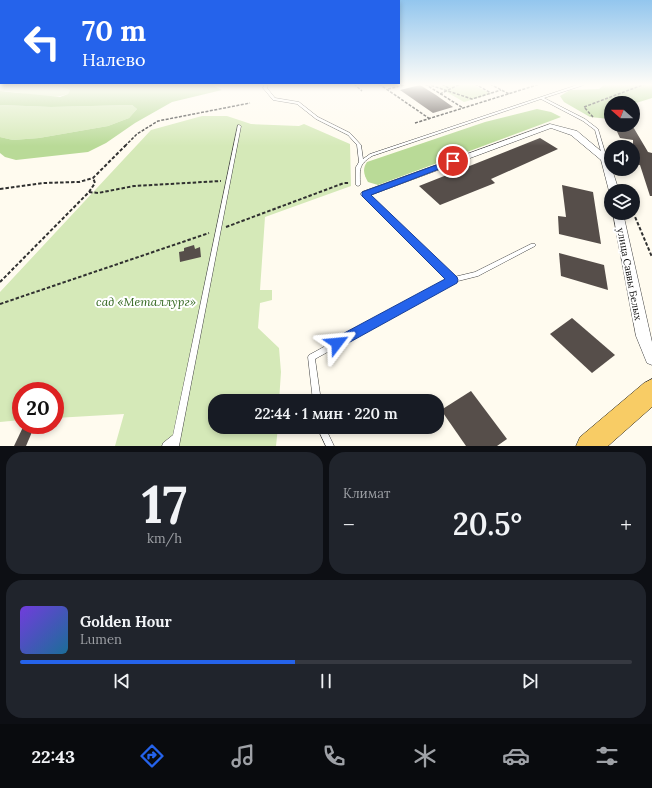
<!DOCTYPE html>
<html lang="ru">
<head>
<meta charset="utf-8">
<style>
	body { margin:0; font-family:Lora,serif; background:#20242c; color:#f1f3f6; height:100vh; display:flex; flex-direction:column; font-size:15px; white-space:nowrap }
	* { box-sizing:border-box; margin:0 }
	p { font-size:13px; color:#9ea1a6 }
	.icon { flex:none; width:22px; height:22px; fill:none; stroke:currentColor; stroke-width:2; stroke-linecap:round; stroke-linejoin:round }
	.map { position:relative; height:446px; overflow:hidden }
	.details { display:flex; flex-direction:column; gap:6px; padding:6px; background:#0d0f14; flex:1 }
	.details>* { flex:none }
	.banner { position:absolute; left:0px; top:0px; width:400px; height:84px; box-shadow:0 2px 6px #0003; background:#2563eb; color:#fff; overflow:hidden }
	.needle { width:26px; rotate:291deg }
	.tools { position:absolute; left:604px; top:96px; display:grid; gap:8px }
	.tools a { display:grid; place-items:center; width:36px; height:36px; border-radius:50%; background:#171b24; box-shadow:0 2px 6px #0003; font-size:20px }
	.speed { position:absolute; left:12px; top:382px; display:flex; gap:8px; font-size:20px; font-weight:700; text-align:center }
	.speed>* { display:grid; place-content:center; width:52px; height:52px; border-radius:50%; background:#171b24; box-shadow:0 2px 6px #0003; line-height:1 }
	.speed .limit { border:6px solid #d22; background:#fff; color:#111 }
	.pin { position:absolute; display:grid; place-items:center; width:34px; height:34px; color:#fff; margin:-17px; border:2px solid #fff; border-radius:50%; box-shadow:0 1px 4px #0007 }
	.me { position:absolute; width:44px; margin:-22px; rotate:61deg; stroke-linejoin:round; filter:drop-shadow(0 0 3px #0008) }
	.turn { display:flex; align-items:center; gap:14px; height:84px; padding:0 16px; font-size:18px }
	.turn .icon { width:52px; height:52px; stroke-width:2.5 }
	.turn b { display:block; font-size:28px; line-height:34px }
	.big { font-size:30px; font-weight:600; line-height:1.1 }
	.details .widget { flex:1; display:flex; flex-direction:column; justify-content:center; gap:6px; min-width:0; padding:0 14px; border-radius:16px; background:#20242c }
	.details .dial { align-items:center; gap:0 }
	.dial b { font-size:52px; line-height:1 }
	.song { display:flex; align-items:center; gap:12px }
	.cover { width:48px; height:48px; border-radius:6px; background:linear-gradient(135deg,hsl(260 70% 55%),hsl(200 70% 35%)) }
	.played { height:4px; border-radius:2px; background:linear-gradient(90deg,#2563eb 45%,#363941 45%) }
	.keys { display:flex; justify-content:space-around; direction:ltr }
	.heat { display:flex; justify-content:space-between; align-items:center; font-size:22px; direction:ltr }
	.details .tiles { flex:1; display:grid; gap:6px; grid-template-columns:1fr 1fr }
	.widget:last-child { grid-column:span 2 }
	.trip { position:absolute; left:208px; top:394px; width:236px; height:40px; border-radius:16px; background:#171b24; box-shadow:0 2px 6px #0003; font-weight:600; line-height:40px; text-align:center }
	.dock { display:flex; height:64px; justify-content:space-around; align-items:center; background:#090b0e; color:#9ea1a6 }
	.dock .icon { width:28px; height:28px }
	.dock .current { color:#2563eb }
	.dock b { font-size:18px; color:#f1f3f6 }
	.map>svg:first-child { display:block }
</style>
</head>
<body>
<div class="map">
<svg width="652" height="446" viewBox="0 0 652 446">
	<rect width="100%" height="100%" fill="#fffbef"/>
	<g fill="#d5e9b8">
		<path d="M0 84H50L70 90 68 94C47 102 22 91 0 91Z"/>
		<polygon points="448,84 472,84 491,94 464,102 438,87"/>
		<polygon points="0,105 51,107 132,105 137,109 129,118 108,126 39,138 13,140 0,137"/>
		<polygon points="202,116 227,116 251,124 299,126 304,124 350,144 351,186 265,217 260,290 272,290 272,300 260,303 258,328 279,348 281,372 279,401 215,401 215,427 278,427 276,446 115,446 124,414 55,418 55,391 21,391 21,420 0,422 0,292 151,130"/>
	</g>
	<g fill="#b9da97">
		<polygon points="50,84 210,84 222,90 172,102 135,123 106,143 88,152 16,160 5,157 0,153 0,137 13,140 39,138 108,126 129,118 137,109 132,105 51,107 0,105 0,91 60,97 68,94 70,90"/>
		<polygon points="605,84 652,84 652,98 633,104 611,103 610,119 590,117 564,102 560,96 570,90 599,89"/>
		<path d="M537 109 551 112 561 117 378 185 368 182C364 175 362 169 367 162L485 122Z"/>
	</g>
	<g fill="#564e4a">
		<polygon points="420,85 436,95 453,107 433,113 400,90"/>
		<polygon points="614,125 632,125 648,152 652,153 652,196 650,196 640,165 633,164 633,140 620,138"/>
		<polygon points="540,138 558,149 491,179 495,183 440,205 419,186"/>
		<polygon points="562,185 593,192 601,244 559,234 558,216 566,217"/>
		<polygon points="194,245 195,249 200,247 201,257 180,262 179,252 184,251 184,248"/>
		<polygon points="559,253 604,265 608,290 561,276"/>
		<polygon points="572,318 615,355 592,373 550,334"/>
		<polygon points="471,391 507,439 497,446 466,446 441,410"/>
		<polygon points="24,425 35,425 26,446 14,446"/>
	</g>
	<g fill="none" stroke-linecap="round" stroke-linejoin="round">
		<defs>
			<g id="lane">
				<path d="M265 84H267V88L275 98 299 102 318 117 350 133 361 145 363 159 370 154 580 84H584V85L544 98 585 119 598 129 607 159 605 160 603 159 595 130 583 121 541 99 372 156C358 165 360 169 360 185L358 186 356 185V167L359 162 357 145 348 135 316 119 297 104 273 100 263 88Z"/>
				<polygon points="238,125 239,125 241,126 179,446 162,446 163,443 173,435"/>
				<polygon points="365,192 367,193 454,277 475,272 531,244 535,244 536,245 535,246 478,276 454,282 315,359 321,401 313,401 308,357 309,355 449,279 363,195 363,193"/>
				<polygon points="317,427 325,427 334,446 326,446"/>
			</g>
			<g id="street">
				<polygon points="550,124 577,131 608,157 619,191 611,191 611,193 609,191 601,160 571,135 551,128 368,196 362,196 360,194 362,192"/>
				<polygon points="613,213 623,213 652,342 652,365 647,363 636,336"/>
			</g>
			<polygon id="primary" points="652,379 652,407 608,446 576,446 580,437 644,383"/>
		</defs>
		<use href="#lane" stroke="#414141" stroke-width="1"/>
		<use href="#street" stroke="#414141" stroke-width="1"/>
		<use href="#primary" stroke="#1f1f1f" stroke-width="1"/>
		<g stroke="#303030" stroke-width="1.5" stroke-dasharray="3 1.5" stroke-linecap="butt">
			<polyline points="354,84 362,91"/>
			<polyline points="379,84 430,119"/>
			<polyline points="425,84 463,108"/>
			<polyline points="427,84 472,99 501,90"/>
			<polyline points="442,84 450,89"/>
			<polyline points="475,84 491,93"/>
			<polyline points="490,84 509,94"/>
			<polyline points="388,89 408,84"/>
			<polyline points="440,94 460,84"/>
			<polyline points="593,117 584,107 645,84"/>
			<polyline points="415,123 540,84"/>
			<polyline points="125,146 137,134 158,121 250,103"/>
		</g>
		<g stroke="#303030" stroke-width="2" stroke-dasharray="3.5 2" stroke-linecap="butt">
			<polyline points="0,189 43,183 79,182 93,178 126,145"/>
			<polyline points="89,192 98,193 134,186 221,181"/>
			<polyline points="633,212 652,257"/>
			<polyline points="226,227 344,183 350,183"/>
			<polyline points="0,282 89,192 95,183 93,178"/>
			<polyline points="0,304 209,233"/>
		</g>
		<use href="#lane" fill="#fff" fill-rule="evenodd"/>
		<use href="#street" fill="#fff" fill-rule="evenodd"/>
		<use href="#primary" fill="#f8cc65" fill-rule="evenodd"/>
	</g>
	<linearGradient id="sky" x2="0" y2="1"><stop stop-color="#93c6ee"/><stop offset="0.58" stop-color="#fffdf8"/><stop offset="1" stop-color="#fffdf8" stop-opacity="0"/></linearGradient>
	<rect width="652" height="146" fill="url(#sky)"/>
	<polygon fill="#2563eb" stroke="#184099" points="453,159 457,161 455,163 371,195 457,277 458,280 457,283 341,347 337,349 333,347 331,343 333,339 445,279 362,196 362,192"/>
	<g text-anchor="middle" stroke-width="4" stroke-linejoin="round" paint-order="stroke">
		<g font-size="10" fill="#0e0e0e" stroke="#fff">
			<text transform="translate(630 274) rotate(79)" y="4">улица Саввы Белых</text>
		</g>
		<g font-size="12" font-style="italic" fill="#31661e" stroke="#fff">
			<text x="146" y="306">сад «Металлург»</text>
		</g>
	</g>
</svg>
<div class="tools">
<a><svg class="needle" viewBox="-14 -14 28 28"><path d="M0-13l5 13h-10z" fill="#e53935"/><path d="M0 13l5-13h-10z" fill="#9ea1a6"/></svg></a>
<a><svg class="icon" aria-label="sound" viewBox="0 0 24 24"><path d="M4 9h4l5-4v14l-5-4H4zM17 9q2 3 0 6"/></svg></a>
<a><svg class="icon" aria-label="layers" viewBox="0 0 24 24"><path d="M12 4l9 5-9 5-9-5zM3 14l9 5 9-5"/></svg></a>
</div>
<div class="speed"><div class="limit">20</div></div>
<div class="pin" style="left:453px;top:161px;background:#d93025"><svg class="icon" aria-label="arrive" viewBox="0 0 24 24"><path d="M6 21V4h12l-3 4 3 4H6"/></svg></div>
<svg class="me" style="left:337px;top:343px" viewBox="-20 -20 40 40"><path d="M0-17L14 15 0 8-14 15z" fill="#2563eb" stroke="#fff" stroke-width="4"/></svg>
<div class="trip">22:44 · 1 мин · 220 m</div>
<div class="banner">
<div class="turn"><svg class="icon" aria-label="left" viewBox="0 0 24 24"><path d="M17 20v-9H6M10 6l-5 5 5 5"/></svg><div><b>70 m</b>Налево</div></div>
</div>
</div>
<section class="details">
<div class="tiles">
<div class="widget dial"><b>17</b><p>km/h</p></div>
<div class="widget"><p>Климат</p>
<div class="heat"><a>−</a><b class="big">20.5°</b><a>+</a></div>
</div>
<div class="widget">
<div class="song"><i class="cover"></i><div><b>Golden Hour</b><p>Lumen</p></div></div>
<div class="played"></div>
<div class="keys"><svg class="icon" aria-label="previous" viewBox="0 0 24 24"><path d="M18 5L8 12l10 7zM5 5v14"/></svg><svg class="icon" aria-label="pause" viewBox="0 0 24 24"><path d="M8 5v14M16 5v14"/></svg><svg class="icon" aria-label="next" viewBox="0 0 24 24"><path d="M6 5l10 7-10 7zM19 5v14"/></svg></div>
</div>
</div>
</section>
<nav class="dock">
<b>22:43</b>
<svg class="icon current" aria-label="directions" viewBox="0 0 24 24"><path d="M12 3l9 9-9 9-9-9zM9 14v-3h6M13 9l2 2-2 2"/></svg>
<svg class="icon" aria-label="music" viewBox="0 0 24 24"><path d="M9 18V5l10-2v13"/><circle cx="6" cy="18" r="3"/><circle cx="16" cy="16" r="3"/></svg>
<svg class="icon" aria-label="phone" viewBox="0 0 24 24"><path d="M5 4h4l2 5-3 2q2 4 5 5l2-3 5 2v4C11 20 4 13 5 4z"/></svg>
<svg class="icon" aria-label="climate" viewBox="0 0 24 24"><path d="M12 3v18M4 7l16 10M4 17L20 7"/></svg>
<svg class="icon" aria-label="car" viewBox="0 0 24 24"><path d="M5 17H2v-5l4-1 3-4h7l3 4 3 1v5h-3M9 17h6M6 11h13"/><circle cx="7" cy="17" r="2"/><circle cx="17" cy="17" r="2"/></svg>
<svg class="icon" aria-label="filters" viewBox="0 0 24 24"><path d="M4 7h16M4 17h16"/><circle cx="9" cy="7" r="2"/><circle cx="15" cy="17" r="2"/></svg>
</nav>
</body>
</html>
